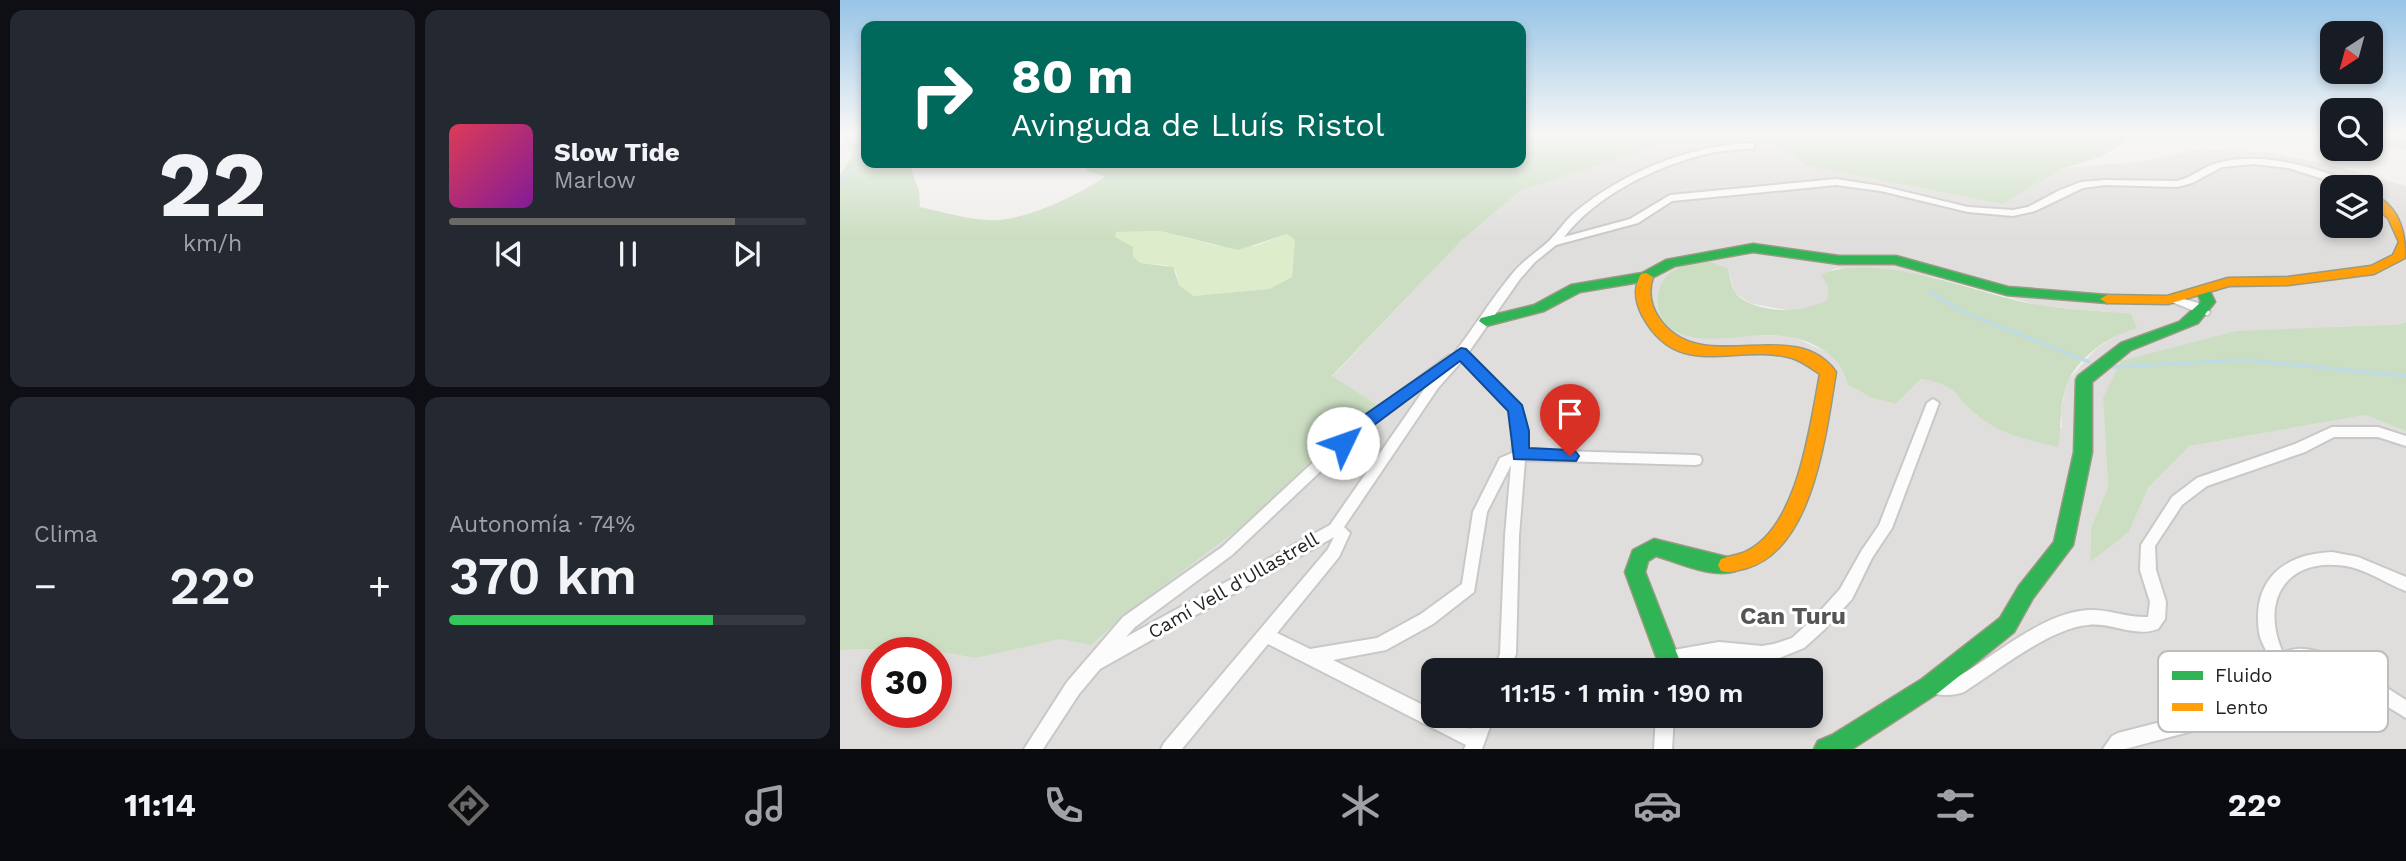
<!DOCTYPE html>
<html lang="es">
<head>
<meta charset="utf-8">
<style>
	body { margin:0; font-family:"Work Sans",sans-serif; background:#242831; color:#f1f3f6; height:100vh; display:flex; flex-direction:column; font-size:26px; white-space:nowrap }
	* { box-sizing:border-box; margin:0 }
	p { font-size:23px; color:#9ea1a6 }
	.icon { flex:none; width:38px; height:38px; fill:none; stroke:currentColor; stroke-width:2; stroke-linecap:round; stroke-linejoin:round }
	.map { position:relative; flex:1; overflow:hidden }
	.drawer { display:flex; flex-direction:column; gap:10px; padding:10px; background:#0d0f14; width:840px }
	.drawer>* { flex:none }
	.hud { position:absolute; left:21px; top:21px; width:665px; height:147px; border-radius:14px; box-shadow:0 4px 10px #0003; background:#00695c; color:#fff; overflow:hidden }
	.needle { width:46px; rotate:216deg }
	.controls { position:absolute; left:1480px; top:21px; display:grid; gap:14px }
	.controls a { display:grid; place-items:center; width:63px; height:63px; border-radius:14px; background:#171b24; box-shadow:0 4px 10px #0003; font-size:35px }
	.speed { position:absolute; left:21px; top:637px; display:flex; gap:14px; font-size:35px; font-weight:700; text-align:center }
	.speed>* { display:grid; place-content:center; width:91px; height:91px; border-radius:50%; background:#171b24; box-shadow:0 4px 10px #0003; line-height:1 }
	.speed .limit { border:10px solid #d22; background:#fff; color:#111 }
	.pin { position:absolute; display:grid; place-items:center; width:60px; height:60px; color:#fff; margin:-72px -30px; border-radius:50% 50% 50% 0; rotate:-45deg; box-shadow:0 0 7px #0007 }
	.pin .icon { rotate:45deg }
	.me { position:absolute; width:77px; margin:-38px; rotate:48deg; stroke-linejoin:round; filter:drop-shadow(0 0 5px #0008) }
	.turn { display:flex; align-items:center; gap:24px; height:147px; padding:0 35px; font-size:32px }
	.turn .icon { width:91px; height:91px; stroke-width:2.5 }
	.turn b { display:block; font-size:49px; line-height:60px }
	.big { font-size:52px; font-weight:600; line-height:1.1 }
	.drawer .tile { flex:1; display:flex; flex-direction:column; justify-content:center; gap:10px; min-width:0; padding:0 24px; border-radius:14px; background:#242831 }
	.drawer .dial { align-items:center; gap:0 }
	.dial b { font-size:91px; line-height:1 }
	.song { display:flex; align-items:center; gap:21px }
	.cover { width:84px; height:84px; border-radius:10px; background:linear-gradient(135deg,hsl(350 70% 55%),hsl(290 70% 35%)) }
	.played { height:7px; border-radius:4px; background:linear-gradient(90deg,#6a6968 80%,#363941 80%) }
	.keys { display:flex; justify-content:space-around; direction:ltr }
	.heat { display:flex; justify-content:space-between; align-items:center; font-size:38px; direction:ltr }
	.charge { height:10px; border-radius:5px; background:linear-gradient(90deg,#34c759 74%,#363941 0) }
	.drawer .tiles { flex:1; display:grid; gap:10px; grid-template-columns:repeat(2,1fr) }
	.trip { position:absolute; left:581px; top:658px; width:402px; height:70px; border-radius:14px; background:#171b24; box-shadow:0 4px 10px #0003; font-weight:600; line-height:70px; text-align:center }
	.menu { display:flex; height:112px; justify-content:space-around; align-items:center; background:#090b0e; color:#9ea1a6 }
	.menu .icon { width:49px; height:49px }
	.menu .selected { color:#6a6968 }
	.menu b { font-size:32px; color:#f1f3f6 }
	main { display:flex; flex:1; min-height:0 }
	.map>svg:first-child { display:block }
</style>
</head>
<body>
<main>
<section class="drawer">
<div class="tiles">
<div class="tile dial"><b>22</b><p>km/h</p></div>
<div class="tile">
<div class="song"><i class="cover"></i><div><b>Slow Tide</b><p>Marlow</p></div></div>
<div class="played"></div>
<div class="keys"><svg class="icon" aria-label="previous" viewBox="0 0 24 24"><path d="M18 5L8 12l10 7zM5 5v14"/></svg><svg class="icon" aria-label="pause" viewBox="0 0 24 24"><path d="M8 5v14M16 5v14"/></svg><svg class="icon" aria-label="next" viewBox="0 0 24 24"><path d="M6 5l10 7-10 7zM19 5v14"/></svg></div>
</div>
<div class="tile"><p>Clima</p>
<div class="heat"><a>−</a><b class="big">22°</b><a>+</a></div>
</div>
<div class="tile"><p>Autonomía · 74%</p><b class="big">370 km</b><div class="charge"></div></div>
</div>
</section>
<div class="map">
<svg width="1566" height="749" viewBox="0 0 1566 749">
	<rect width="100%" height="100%" fill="#f0eeeb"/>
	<path fill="#dfdedc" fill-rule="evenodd" d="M923 136 967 166 1162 204 1224 168 1300 162 1360 149 1433 153 1495 166 1566 186V322L1263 398 1268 487 1251 528 1250 561 1289 532 1308 488 1350 446 1525 415 1566 431V749H0V650L74 648 136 658 220 638 251 645 295 607 428 507 491 438 536 405 492 377 622 240 680 191 836 139ZM1493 187H1531V226H1493ZM997 268 1094 277 1201 306 1269 312 1281 333 1256 349 1227 381 1221 411 1222 428 1137 416 1105 383 1081 379 1056 404 1032 398 1008 385 1003 368 990 354 949 335 858 337 835 331 888 269 895 293 910 303 952 311 972 308 987 300 988 287 982 274ZM37 653H96V712H37ZM593 670H971V716H593Z"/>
	<polygon fill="#ddeccb" points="320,231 378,246 416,246 447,234 455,240 452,277 429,289 353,296 339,285 336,271 326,265 300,263 293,256 292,247 274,237 276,232"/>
	<g fill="#cbdec1" fill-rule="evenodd">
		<path d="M0 133H26V163H77L71 169 79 191 80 207C105 212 134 222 160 220 199 215 233 196 266 177L247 171 246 163H681V133H1301L1258 158 1224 168 1162 204 967 166 923 136 836 139 680 191 622 240 492 376 537 405 491 438 428 507 295 607 251 645 220 639 136 658 74 648 0 650V175L12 156ZM320 231 398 250 447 234 455 240 452 277 429 289 353 296 339 285 333 267 300 263 293 256V247L275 237 276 232Z"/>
		<polygon points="1531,133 1566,133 1566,150 1531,142"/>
		<path d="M871 262 888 269C890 277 892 290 897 295 919 315 964 313 987 300L988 287 981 274C1037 253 1124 288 1179 301 1216 310 1254 310 1291 314L1297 328C1267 337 1231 360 1224 394 1219 411 1222 429 1218 447 1191 441 1160 434 1138 416 1112 395 1119 385 1081 379L1056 404 1032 398 1008 385C1003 365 994 356 976 346 930 320 875 352 835 331 812 318 812 282 835 270 846 263 858 263 871 262Z"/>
		<polygon points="1566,322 1566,431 1525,415 1350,446 1308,488 1289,532 1250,562 1251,528 1268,487 1263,398 1281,361 1396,331 1555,325"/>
	</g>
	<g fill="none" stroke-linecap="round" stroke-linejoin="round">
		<polyline stroke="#bfdbe3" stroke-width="2.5" points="0,185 12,172 20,152 6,133"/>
		<g stroke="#bfdbe3" stroke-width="3.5">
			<polyline points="1090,292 1119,310 1249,362"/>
			<polyline points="1273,367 1406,360 1566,376"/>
		</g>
		<defs>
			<g id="street">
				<path d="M911 143 914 144V148C898 150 882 150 866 154 814 167 757 195 724 237L790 219 830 195 996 179 1041 186 1128 207 1173 210 1188 207 1220 190 1241 182 1265 180 1337 181C1352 178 1362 167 1377 163 1414 153 1454 162 1490 174 1500 178 1511 181 1520 187H1507L1449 168 1414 164 1382 167 1352 183 1337 187 1265 185 1243 188 1195 211 1173 216 1128 212 1041 191 996 185 832 201 798 223 716 245 695 262 680 279 628 353 681 406 688 431 686 450 855 455 860 456 862 460 860 464 855 465 685 460 679 536 676 654 670 670H654L660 654 665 536 671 465 647 512 634 592 593 624 546 650 493 660 593 710V716H605L631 729 636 716H654L642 749H624L626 745 428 644 342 749H321L324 743 488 549 494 537 260 669 239 694 203 749H184L227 682 283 617 382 547 511 427 608 356 613 355C634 328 651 299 673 273 684 260 697 252 709 241 718 232 725 221 734 213 783 172 848 146 911 143ZM622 361 670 411 674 431 672 453 660 458 633 512 622 584 581 614 537 638 470 649 437 633 499 557 510 533 504 527 598 388ZM590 381 490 525 286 637 295 627 392 555 521 433Z"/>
				<path d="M1333 296 1358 303 1370 312 1368 315C1361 315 1339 304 1329 301L1327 299 1329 297Z"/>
				<polygon points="1093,399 1099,403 1052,528 1032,558 1012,599 985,629 964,648 934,660 922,662 879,658 828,667 822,664 820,659 822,654 828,651 879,642 922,646 934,644 952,638 973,619 1000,589 1022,550 1039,525 1087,403"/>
				<path d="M1492 427H1538L1566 436V446L1538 437H1494L1465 452 1367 486 1342 505 1315 546 1316 570 1326 602 1325 619 1318 629C1294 638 1272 622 1248 625 1210 628 1157 671 1124 692 1114 696 1098 696 1088 692L1085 686 1088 680C1098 676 1110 681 1119 676 1158 654 1204 612 1249 610 1268 609 1288 618 1308 617L1310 602 1300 570 1301 545 1332 497 1357 478 1455 444Z"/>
				<path d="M1492 552 1518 557 1566 577V591C1547 584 1531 572 1511 567 1450 554 1418 597 1443 653 1475 634 1538 683 1566 700V718L1485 668 1456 663 1446 669 1437 701 1405 717 1285 749H1263L1272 736 1278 733 1402 701 1424 690C1426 682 1431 671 1430 663 1430 653 1420 643 1419 632 1412 580 1443 554 1492 552Z"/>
				<polygon points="816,716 834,716 832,749 814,749"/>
			</g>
			<g id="fast">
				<polygon points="913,244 999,256 1056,256 1168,287 1267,295 1274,299 1267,303 1167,295 1055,264 999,264 913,252 835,266 806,281 740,292 704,311 646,326 639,321 641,318 694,305 731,285 802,273 826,260"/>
				<polygon points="1363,286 1368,287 1375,302 1358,323 1291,350 1252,382 1252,452 1233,545 1193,598 1174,632 1098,693 1012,749 974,749 978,741 992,735 1082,679 1160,618 1179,586 1214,542 1234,452 1236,380 1238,376 1281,343 1339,322 1361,302 1356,290"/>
				<path d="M814 539 895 559 898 565 895 571C872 579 838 562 816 556L808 561 805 572 839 659V670H817V659L785 572 793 550Z"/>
			</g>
			<g id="slow">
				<path d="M1531 194C1558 204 1566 231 1565 258L1534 274 1448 285 1389 286 1328 304 1267 303 1260 299 1267 295 1327 296 1388 278 1448 277 1531 266 1553 255 1559 242 1548 218 1531 204Z"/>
				<path d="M806 273 813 277C808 292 810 305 819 318 861 380 954 313 996 372 986 431 974 548 907 568 898 570 890 574 881 571L878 565 881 559C889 556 900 555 907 551 959 525 970 425 980 374 971 368 962 361 952 358 896 342 838 383 802 315 795 301 793 288 801 274Z"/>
			</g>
		</defs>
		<use href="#street" stroke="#c9c8c7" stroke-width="4"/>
		<use href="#fast" stroke="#999a82" stroke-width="3"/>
		<use href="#slow" stroke="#999a82" stroke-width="3"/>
		<use href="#street" fill="#fdfcfc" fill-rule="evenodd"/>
		<use href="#fast" fill="#30b455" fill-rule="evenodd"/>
		<use href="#slow" fill="#ff9f0a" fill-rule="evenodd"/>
	</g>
	<linearGradient id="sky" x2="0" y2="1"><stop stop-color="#97c4e6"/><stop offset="0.56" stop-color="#f8f7f6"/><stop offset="1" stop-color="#f8f7f6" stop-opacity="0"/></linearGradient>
	<rect width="1566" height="238" fill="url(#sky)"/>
	<polygon fill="#1a73e8" stroke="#114b97" stroke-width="2" points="621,348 626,349 682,405 689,431 689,448 730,450 736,452 739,456 736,461 674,459 668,411 620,361 522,434 509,448 497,448 494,443 510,425"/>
	<g text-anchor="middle" stroke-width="6" stroke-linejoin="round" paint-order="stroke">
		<g font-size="19" fill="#222" stroke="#fff">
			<text transform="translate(393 585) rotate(-30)" y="7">Camí Vell d'Ullastrell</text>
		</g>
		<g font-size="24" font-weight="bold" fill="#555" stroke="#fff">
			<text x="953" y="624">Can Turu</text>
		</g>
	</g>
	<rect x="1318" y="651" width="230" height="81" rx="10" fill="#fff" stroke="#bdbdbd" stroke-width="2"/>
	<rect x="1332" y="671" width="31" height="9" fill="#30b455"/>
	<rect x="1332" y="703" width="31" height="8" fill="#ff9f0a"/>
	<g font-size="19" fill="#222">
		<text x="1375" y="682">Fluido</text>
		<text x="1375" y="714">Lento</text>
	</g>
</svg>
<div class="controls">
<a><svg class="needle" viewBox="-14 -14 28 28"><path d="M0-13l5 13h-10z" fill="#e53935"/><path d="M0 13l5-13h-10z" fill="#9ea1a6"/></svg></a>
<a><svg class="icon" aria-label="search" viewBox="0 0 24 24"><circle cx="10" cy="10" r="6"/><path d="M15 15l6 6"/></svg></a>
<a><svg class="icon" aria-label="layers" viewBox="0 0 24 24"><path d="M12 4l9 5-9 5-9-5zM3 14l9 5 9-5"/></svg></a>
</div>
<div class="speed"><div class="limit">30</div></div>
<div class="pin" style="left:730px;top:456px;background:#d93025"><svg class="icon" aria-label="arrive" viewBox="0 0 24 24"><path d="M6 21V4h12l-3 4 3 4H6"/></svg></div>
<svg class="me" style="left:503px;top:443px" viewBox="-20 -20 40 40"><circle r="19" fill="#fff"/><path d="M0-13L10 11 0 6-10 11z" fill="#1a73e8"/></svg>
<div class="trip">11:15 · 1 min · 190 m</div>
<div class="hud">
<div class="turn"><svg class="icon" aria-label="right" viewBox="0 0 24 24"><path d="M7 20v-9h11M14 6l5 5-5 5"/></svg><div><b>80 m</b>Avinguda de Lluís Ristol</div></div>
</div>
</div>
</main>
<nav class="menu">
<b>11:14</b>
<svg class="icon selected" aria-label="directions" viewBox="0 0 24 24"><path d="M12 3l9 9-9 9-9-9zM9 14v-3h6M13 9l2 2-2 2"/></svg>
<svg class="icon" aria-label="music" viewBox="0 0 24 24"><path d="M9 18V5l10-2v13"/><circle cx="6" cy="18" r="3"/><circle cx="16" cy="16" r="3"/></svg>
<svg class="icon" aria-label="phone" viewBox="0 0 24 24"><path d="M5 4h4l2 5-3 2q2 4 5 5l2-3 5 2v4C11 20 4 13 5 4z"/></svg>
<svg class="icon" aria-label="climate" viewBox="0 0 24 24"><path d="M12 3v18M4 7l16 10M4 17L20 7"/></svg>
<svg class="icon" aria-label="car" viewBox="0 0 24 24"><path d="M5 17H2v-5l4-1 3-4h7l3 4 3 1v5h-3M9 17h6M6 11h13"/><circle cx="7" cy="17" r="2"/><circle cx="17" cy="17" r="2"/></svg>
<svg class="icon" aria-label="filters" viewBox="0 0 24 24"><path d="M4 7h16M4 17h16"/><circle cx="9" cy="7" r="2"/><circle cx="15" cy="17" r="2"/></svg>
<b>22°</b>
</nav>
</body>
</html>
